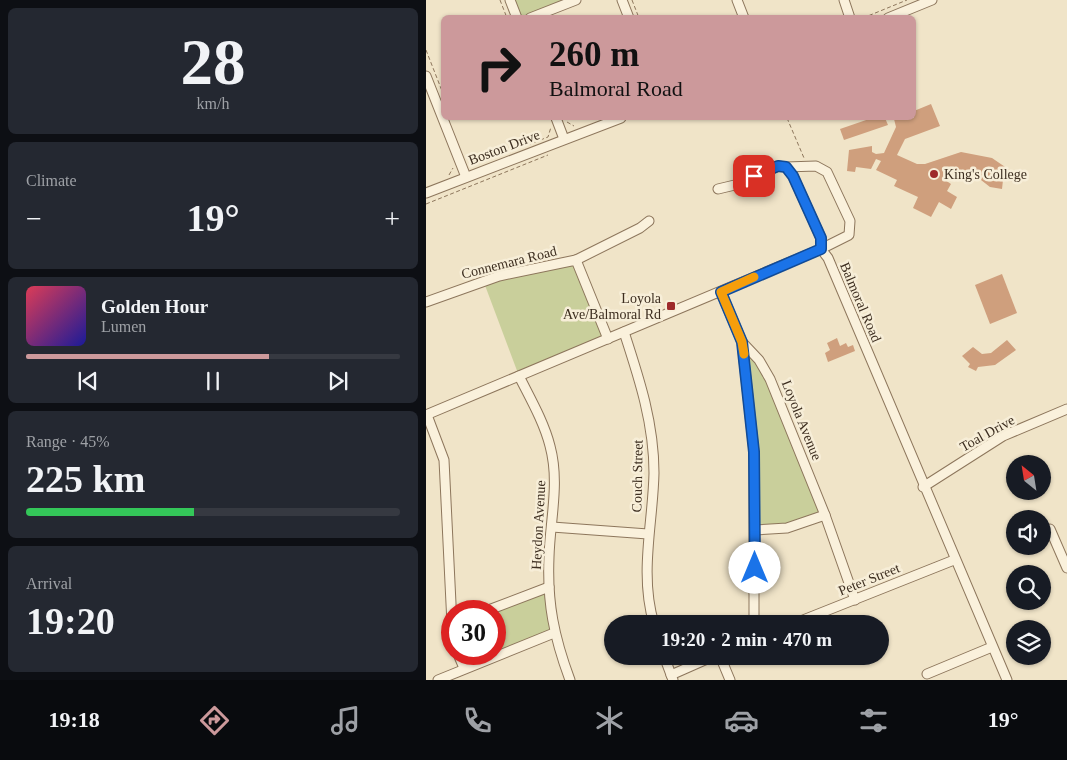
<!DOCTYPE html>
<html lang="en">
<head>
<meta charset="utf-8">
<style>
	body { margin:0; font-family:"Times New Roman",serif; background:#242831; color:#f1f3f6; height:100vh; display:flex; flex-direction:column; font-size:19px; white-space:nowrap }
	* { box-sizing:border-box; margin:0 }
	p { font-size:16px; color:#9ea1a6 }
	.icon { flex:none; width:28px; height:28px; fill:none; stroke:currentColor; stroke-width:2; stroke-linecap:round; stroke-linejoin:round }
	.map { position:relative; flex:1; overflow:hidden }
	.drawer { display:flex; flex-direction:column; gap:8px; padding:8px; background:#0d0f14; width:426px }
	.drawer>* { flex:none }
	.top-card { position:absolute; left:15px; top:15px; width:475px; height:105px; border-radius:8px; box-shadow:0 1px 4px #0004; background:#cc999b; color:#111; overflow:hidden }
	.needle { width:32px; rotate:330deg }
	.buttons { position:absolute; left:580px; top:455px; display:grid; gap:10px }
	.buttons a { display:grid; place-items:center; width:45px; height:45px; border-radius:50%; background:#171b24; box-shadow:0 1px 4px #0004; font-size:25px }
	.speed { position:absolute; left:15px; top:600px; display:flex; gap:10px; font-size:25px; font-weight:700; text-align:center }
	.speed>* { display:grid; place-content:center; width:65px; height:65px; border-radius:50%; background:#171b24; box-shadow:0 1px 4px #0004; line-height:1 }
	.speed .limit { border:8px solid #d22; background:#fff; color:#111 }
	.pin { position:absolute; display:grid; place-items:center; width:42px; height:42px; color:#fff; margin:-21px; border-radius:10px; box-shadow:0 2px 8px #0006 }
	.me { position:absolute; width:55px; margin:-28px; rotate:0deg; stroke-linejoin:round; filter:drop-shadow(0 0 4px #0008) }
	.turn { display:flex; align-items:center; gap:18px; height:105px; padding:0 25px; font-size:22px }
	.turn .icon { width:65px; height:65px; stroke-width:2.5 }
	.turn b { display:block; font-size:35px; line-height:42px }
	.big { font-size:38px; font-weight:700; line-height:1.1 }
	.drawer .widget { flex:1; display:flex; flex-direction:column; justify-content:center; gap:8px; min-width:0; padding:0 18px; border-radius:8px; background:#242831 }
	.drawer .dial { align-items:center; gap:0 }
	.dial b { font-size:65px; line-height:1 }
	.song { display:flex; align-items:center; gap:15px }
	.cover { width:60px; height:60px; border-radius:8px; background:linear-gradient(135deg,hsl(350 70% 55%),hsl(240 70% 35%)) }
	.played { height:5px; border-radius:2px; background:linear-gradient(90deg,#cc999b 65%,#363941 65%) }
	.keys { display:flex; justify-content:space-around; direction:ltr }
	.heat { display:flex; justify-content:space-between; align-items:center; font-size:28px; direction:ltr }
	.charge { height:8px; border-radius:4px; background:linear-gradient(90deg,#34c759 45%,#363941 0) }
	.trip { position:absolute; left:178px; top:615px; width:285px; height:50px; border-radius:25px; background:#171b24; box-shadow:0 1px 4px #0004; font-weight:700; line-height:50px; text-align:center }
	.tabs { display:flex; height:80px; justify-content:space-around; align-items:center; background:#090b0e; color:#9ea1a6 }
	.tabs .icon { width:35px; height:35px }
	.tabs .selected { color:#cc999b }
	.tabs b { font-size:22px; color:#f1f3f6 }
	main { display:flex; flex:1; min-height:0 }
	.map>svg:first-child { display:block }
</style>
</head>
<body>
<main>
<section class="drawer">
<div class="widget dial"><b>28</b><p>km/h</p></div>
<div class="widget"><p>Climate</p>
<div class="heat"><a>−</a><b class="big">19°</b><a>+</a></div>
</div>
<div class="widget">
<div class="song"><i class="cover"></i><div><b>Golden Hour</b><p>Lumen</p></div></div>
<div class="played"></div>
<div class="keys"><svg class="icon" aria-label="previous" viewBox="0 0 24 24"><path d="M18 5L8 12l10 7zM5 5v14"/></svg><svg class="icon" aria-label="pause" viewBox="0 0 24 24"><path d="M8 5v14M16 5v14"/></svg><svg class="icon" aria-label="next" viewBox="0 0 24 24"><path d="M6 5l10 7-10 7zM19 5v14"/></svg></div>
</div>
<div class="widget"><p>Range · 45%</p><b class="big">225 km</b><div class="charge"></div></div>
<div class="widget"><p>Arrival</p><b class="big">19:20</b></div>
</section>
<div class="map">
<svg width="641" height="680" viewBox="0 0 641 680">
	<rect width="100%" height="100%" fill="#f0e4c8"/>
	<g fill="#c9cf9b">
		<polygon points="88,0 150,0 104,18 95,17"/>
		<polygon points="150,260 182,339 93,376 57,280"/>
		<polygon points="316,342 333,360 399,515 376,524 329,530"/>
		<polygon points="123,587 128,633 38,668 32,654 69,654 69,611"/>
	</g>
	<g fill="#cf9f7d">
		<polygon points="505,104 514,126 479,139 471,155 491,164 499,164 535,152 566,158 585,171 592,173 590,182 577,180 576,189 564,187 555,180 533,176 519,180 525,184 521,191 531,197 525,209 513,202 505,217 487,208 492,197 468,186 471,180 450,170 455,161 450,159 445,169 430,167 429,172 421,171 423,150 446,146 446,152 450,154 458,153 470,127 468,119 488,118 488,111"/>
		<polygon points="446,118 459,118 462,125 418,140 414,129"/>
		<polygon points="576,274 591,313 564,324 549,285"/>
		<polygon points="411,338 414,346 420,343 422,347 427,345 429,351 402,362 399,353 404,350 401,343"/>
		<polygon points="581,340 590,350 569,365 552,367 550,371 542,367 544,364 536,356 547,347 556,354 565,353"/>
	</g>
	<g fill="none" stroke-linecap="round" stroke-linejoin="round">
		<defs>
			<g id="minor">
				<polyline points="84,0 91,18"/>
				<polyline points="196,0 203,18"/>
				<polyline points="311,0 318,18"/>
				<polyline points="418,0 424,18"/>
				<polyline points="104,18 150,0"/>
				<polyline points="462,18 506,0"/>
				<polyline points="0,76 40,177"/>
				<polyline points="130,118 138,139"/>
				<polyline points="292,189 313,184 352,166 360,167 367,176 395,238 395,249 423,235 424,221 401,172 390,166 360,167"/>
				<polyline points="0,193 195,118"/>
				<polyline points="150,260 214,228 223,221"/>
				<polyline points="295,292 316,342 328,452 328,624"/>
				<polyline points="0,302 73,276 150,260 182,339"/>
				<path d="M198 332C213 378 228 423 228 473 227 523 213 574 228 624"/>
				<polyline points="316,342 333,360 344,379 399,515 429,600"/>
				<path d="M93 376C104 398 118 422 124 446 134 483 124 520 123 557 121 603 128 637 144 680"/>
				<polyline points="0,415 395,249 402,258 581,680"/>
				<polyline points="1,415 18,460 26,624"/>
				<polyline points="497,487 577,436 641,409"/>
				<polyline points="126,527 222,534"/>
				<polyline points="624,529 641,568"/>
				<polyline points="329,530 361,528 399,515"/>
				<polyline points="60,611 123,587"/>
				<polyline points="367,624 528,560"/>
				<polyline points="32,654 38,668"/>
				<polyline points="238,656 247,680"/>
				<polyline points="294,656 304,680"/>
				<polyline points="501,674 566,647"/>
				<polyline points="245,675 288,656"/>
				<polyline points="12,680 128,633"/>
			</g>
		</defs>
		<use href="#minor" stroke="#8d765c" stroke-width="11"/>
		<g stroke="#8d765c" stroke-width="1" stroke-dasharray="4 2.5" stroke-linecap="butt">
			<polyline points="74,0 81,18"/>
			<polyline points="206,0 213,18"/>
			<polyline points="437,18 481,0"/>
			<polyline points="0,50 18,96"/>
			<polyline points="361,118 378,158"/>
			<polyline points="141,122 148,126"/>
			<polyline points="96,147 122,137 125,127"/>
			<polyline points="43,161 50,164"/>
			<polyline points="23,175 27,168"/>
			<polyline points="0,204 122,155"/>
		</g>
		<use href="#minor" stroke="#faf1dc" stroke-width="9"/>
	</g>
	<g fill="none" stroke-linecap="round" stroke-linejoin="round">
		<defs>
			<polyline id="route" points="328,176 352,166 360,167 367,176 395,238 395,249 295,292 316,342 328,452 329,568"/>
		</defs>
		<use href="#route" stroke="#114b97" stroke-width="12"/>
		<use href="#route" stroke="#1a73e8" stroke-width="9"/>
		<polyline stroke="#f59e0b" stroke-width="9" points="318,354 316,342 295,292 328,277"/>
	</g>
	<g fill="#9e2a2b" stroke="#f7eed8" stroke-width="2">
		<circle cx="508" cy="174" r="5"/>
		<rect x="240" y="301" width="10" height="10" rx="2.5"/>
	</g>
	<g text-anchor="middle" stroke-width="5" stroke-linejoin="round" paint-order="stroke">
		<g font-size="14" fill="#3d2e20" stroke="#f7eed8">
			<text transform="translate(78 147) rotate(-21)" y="5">Boston Drive</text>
			<text transform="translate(83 262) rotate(-14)" y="5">Connemara Road</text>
			<text transform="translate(435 302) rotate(67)" y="5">Balmoral Road</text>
			<text transform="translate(376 420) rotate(68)" y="5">Loyola Avenue</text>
			<text transform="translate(561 433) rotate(-29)" y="5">Toal Drive</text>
			<text transform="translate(211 476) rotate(-89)" y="5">Couch Street</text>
			<text transform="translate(112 525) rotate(-87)" y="5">Heydon Avenue</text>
			<text transform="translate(443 579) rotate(-22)" y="5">Peter Street</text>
		</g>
		<g font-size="14" fill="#3d2e20" stroke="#f7eed8" text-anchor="start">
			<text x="518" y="179">King's College</text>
			<text x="235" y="303" text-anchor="end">Loyola<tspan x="235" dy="16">Ave/Balmoral Rd</tspan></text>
		</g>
	</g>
</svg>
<div class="buttons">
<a><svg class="needle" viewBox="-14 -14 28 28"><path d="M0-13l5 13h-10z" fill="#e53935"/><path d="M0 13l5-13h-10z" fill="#9ea1a6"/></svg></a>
<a><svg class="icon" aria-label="sound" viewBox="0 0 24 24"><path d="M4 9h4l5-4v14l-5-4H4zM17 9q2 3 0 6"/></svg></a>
<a><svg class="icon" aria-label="search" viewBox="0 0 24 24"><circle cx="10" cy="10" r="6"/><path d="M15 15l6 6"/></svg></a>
<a><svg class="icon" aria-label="layers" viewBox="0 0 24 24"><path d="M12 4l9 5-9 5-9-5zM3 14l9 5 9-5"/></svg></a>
</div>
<div class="speed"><div class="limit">30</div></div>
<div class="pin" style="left:328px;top:176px;background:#d93025"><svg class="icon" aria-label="arrive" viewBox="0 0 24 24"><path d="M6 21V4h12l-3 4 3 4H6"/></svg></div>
<svg class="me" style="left:329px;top:568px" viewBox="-20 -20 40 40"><circle r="19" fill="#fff"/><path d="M0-13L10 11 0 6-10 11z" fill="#1a73e8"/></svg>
<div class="trip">19:20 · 2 min · 470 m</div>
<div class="top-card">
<div class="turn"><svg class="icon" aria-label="right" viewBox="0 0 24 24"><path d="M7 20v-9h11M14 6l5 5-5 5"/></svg><div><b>260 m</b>Balmoral Road</div></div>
</div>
</div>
</main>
<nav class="tabs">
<b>19:18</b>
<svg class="icon selected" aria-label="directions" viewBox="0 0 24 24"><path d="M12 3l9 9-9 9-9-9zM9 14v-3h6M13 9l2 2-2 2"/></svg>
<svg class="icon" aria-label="music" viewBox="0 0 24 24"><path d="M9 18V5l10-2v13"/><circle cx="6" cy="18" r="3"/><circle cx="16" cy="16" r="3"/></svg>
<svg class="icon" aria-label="phone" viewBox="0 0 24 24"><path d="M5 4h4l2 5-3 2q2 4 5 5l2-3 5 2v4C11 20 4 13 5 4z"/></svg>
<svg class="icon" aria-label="climate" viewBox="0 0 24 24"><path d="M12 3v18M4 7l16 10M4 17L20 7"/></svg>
<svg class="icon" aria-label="car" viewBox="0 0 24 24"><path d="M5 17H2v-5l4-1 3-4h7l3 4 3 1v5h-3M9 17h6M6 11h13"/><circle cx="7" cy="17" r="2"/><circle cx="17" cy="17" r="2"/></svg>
<svg class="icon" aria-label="filters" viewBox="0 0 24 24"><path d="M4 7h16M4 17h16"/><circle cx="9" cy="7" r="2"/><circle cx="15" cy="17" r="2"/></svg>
<b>19°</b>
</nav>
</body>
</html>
